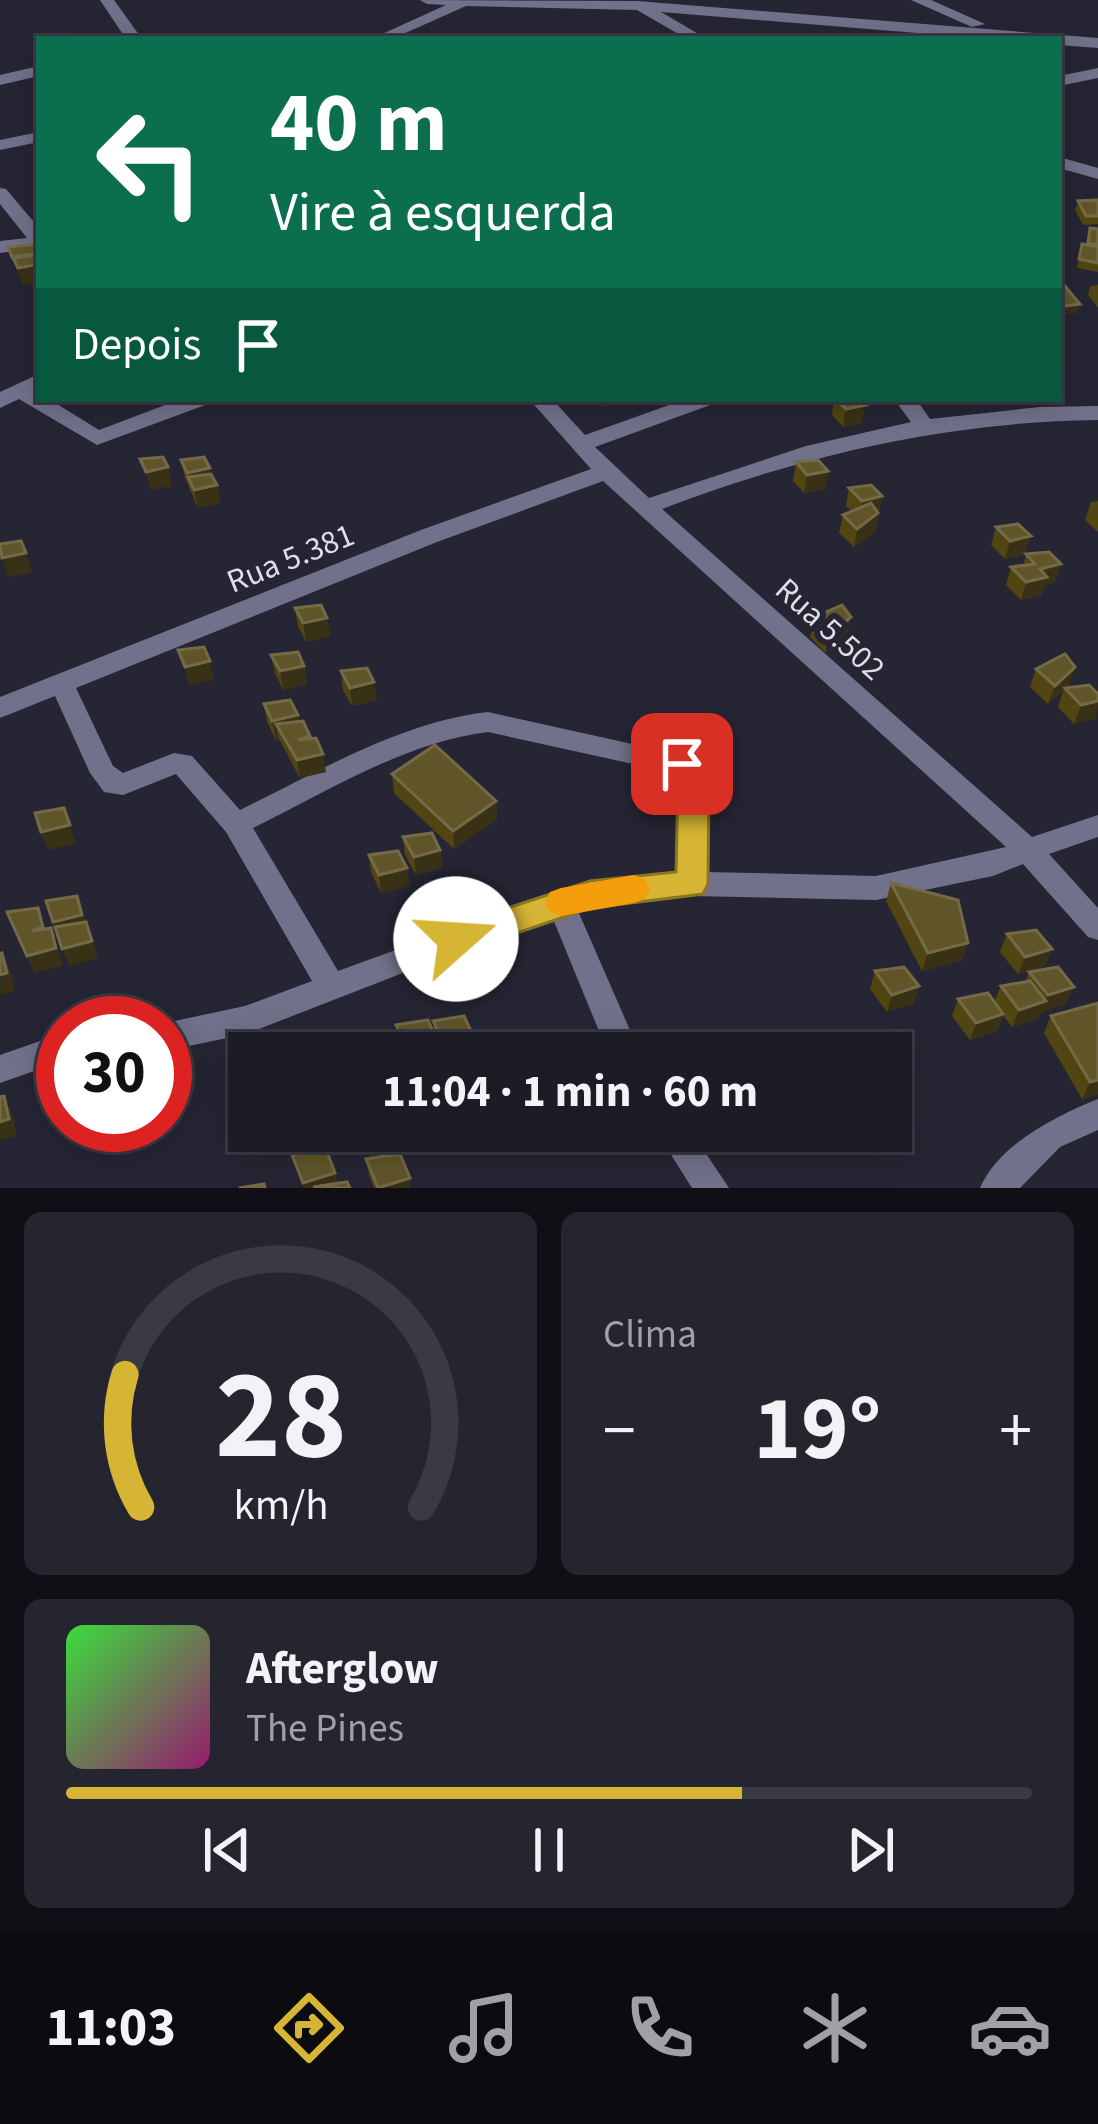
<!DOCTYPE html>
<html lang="pt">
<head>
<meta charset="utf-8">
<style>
	body { margin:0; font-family:"Source Sans 3",sans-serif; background:#25252f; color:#f1f3f6; height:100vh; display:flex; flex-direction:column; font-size:45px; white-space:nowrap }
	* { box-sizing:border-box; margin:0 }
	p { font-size:39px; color:#a0a1a7 }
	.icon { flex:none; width:66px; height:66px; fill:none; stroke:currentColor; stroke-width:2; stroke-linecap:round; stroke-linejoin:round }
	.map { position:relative; height:1188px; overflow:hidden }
	.details { display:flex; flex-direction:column; gap:24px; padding:24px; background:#0f0f15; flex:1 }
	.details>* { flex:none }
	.banner { position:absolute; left:36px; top:36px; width:1026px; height:366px; border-radius:0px; box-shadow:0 6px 30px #0003,0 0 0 3px #3a3a44; background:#0b6e4f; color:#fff; overflow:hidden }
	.speed { position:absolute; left:36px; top:996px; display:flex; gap:24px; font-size:60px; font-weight:700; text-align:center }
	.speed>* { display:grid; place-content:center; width:156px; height:156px; border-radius:50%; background:#1c1c27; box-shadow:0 6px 30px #0003,0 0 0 3px #3a3a44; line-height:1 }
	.speed .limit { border:18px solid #d22; background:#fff; color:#111 }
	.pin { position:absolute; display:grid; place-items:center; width:102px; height:102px; color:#fff; margin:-51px; border-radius:24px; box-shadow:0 6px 18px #0006 }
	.me { position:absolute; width:132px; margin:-66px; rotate:71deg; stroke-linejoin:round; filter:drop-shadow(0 0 9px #0008) }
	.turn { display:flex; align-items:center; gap:42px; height:252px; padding:0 36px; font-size:54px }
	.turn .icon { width:156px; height:156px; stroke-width:2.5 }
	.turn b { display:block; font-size:84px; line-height:102px }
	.then { display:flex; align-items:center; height:114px; padding:0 36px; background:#0003; gap:24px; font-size:45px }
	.big { font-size:90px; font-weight:700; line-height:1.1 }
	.details .tile { flex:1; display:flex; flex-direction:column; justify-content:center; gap:18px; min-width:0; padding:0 42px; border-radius:18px; background:#25252f }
	.details .dial { align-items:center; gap:0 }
	.dial svg { height:312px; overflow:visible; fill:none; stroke:#3a3a44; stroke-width:7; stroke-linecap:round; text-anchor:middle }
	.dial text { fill:#f1f3f6; stroke:none }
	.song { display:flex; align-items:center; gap:36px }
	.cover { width:144px; height:144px; border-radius:18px; background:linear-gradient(135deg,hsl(120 70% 55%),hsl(320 70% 35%)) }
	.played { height:12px; border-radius:6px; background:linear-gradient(90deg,#d6b534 70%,#3a3a44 70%) }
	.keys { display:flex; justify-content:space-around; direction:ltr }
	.heat { display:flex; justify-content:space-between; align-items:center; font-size:66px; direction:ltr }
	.details .tiles { flex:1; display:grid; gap:24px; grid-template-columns:1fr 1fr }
	.tile:last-child { grid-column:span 2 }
	.trip { position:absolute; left:228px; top:1032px; width:684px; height:120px; border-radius:0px; background:#1c1c27; box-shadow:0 6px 30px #0003,0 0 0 3px #3a3a44; font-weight:700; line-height:120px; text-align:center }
	.menu { display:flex; height:192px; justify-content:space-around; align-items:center; background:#0b0b10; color:#a0a1a7 }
	.menu .icon { width:84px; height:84px }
	.menu .on { color:#d6b534 }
	.menu b { font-size:54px; color:#f1f3f6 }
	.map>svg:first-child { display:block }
</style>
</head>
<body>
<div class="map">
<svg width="1098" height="1188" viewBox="0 0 1098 1188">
	<rect width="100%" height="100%" fill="#262534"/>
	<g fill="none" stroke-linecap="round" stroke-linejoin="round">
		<g fill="#72718b" fill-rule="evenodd">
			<polygon points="100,0 114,0 142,39 126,39"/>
			<polygon points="420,0 637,1 1098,38 1098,48 1059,45 1059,39 990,39 661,12 707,39 687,39 637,10 466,6 392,39 371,39 446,5 427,4"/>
			<polygon points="911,0 931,0 985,24 972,27"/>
			<polygon points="39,66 39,76 0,85 0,75"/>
			<polygon points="1098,68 1098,78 1059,86 1059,76"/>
			<polygon points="39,132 39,142 0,150 0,140"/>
			<polygon points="1059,157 1098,168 1098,179 1059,168"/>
			<polygon points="0,188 6,189 39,228 39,248 0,253 0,241 27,238 0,204"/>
			<polygon points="39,374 39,388 35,391 39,399 49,399 99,430 181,399 212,399 208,404 97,445 19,399 0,408 0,392"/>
			<path d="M529 399H552L585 435 686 399H717L713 404 595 447 649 498 806 446 911 422 894 399H916L930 419 1040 407 1098 406V420C945 422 804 455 662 509L1032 837 1098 815V837L1049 854 1098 908V940L1088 937 1023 864 993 876 876 900 692 896 590 907 578 911 640 1053H608L553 919 462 950 246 1034 165 1051V1023L245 1006 312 981 226 832 176 774 123 795 104 792 90 773 55 696 0 718V697L421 530 591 469ZM603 481 1006 847 876 876 706 872C706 839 718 780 691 757L488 712C400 722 318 772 240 810L192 756 174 753 123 773 113 766 76 688 437 542ZM488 732 674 773 680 784 678 874 560 890 338 971 253 828C327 792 405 742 488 732Z"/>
			<polygon points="63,1033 63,1061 0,1083 0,1055"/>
			<path d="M1098 1099V1130L1060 1147 1020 1188H980C999 1144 1056 1116 1098 1099Z"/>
			<polygon points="656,1131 691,1131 729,1188 692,1188"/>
		</g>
	</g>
	<g fill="#514512">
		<polygon points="1098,200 1098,224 1083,225 1075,210 1078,201"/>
		<polygon points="1090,228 1098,229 1098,272 1077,268 1082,244 1086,245"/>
		<polygon points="1098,285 1098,308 1088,295 1090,286"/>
		<polygon points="834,399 860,399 862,423 843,427 832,415"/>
		<polygon points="181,460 211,474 217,485 220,503 198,508 185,478"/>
		<polygon points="796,462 828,471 825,489 804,493 793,481"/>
		<polygon points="849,488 882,496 875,532 854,547 839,533 843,515 851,511 846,506"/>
		<polygon points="1098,501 1098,532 1085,520 1091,502"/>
		<polygon points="996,527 1031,536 1025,554 1005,559 991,545"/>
		<polygon points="1026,554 1061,564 1055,582 1045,585 1041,595 1021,600 1006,585 1011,567 1023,566"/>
		<polygon points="295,608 327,618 330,636 306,642 298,626"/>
		<polygon points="813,618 847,635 825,653 810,637"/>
		<polygon points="271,655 304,666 307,684 283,690 275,673"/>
		<polygon points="1075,667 1068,686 1065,688 1096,718 1074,724 1058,707 1064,689 1048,704 1030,687 1036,669"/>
		<polygon points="341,671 377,700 352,706 343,690"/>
		<polygon points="264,704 298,715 299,721 310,736 326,772 300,778 279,739 276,740 267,722"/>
		<polygon points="392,774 496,801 497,819 454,849 394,793"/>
		<polygon points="403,837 440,850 442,868 416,875 405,855"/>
		<polygon points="369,855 407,868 409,886 381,893 371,872"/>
		<polygon points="891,883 968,943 962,960 922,971 886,901"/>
		<polygon points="1007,934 1052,949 1044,967 1018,974 1000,952"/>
		<polygon points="875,971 919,986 913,1004 887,1012 870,989"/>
		<polygon points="1029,972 1066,1004 1041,1012 1039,1018 1012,1027 1003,1015 997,1031 970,1040 952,1016 958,999 994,1002 1001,986 1025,982"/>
		<polygon points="1098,1003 1098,1094 1082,1099 1044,1033 1051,1016"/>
		<polygon points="433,1021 475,1053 442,1053 437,1044 438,1053 403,1053 398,1042 396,1025 434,1035"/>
		<polygon points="361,1131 433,1131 402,1141 404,1154 400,1155 411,1188 374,1188 369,1175 366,1159 371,1158"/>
	</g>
	<g fill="#393116">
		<polygon points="39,253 39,283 23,285 12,257"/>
		<polygon points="1080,304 1077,313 1062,315 1065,306"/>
		<polygon points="601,399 620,399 620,403 601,407"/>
		<polygon points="866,405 862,423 843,427 846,409"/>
		<polygon points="168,467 172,486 150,490 146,472"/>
		<polygon points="210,468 213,486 217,485 220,503 198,508 194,490 187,473"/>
		<polygon points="828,471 825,489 804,493 807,475"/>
		<polygon points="882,496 875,532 854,547 862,501"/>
		<polygon points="1031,536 1025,554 1005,559 1010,541"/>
		<polygon points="26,553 32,572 8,577 2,558"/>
		<polygon points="1061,564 1055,582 1045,585 1041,595 1021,600 1026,582 1040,569"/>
		<polygon points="851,617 847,635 825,653 829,635"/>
		<polygon points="327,618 330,636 306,642 303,623"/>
		<polygon points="210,661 214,680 189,685 185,667"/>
		<polygon points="304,666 307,684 283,690 280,671"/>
		<polygon points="1075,667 1068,686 1048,704 1055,686"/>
		<polygon points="374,682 377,700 352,706 350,688"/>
		<polygon points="1098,701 1096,718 1074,724 1081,705"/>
		<polygon points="298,715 301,733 276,724 279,739 276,740 272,721"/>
		<polygon points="323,754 326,772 300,778 297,760"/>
		<polygon points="496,801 497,819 454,849 453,831"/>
		<polygon points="64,808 76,843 48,850 41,832"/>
		<polygon points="440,850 442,868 416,875 414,857"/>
		<polygon points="407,868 409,886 381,893 379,875"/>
		<polygon points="77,896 98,958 69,966 53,922"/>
		<polygon points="51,928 63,965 34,973 27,956"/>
		<polygon points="968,943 962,960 922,971 928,953"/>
		<polygon points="1052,949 1044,967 1018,974 1025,957"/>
		<polygon points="2,953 10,971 15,991 0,995"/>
		<polygon points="919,986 913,1004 887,1012 892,995"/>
		<polygon points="1074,987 1066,1004 1041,1012 1039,1018 1012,1027 1019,1010 1045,1002 1048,995"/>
		<polygon points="1003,1014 997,1031 970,1040 976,1023"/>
		<polygon points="474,1037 475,1053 446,1053 445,1046"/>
		<polygon points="437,1041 438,1053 407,1053 407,1050"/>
		<polygon points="1098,1080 1098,1094 1082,1099 1090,1082"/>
		<polygon points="4,1096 12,1113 17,1136 0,1140 0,1122"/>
		<polygon points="400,1131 433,1131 402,1141 404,1154 373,1163 370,1147 401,1138"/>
		<polygon points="335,1173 339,1188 304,1188 303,1183"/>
		<polygon points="410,1178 411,1188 378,1188"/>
	</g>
	<g fill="#605529" stroke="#746a47" stroke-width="3">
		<polygon points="1098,200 1098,216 1086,216 1078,201"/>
		<polygon points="1090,228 1098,229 1098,245 1088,243"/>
		<polygon points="39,244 39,253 12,257 8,247"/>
		<polygon points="1082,244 1098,247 1098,263 1079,259"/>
		<polygon points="39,255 39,264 18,268 13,258"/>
		<polygon points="1059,280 1060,280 1080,304 1065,306 1059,300"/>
		<polygon points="836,399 860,399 866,405 846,409"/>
		<polygon points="163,457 168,467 146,472 140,459"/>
		<polygon points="204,457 210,468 187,473 181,460"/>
		<polygon points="818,460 828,471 807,475 796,462"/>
		<polygon points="211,474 217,485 194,490 188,477"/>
		<polygon points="871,485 882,496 862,501 849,488"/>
		<polygon points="871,503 878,513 857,529 843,515"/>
		<polygon points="1018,524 1031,536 1010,541 996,527"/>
		<polygon points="21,541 26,553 2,558 0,544"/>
		<polygon points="1049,552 1061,564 1040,569 1047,577 1026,582 1011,567 1035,564 1026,554"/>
		<polygon points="321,605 327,618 303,623 295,608"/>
		<polygon points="842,605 851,617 829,635 813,618"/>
		<polygon points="204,647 210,661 185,667 178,650"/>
		<polygon points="298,652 304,666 280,671 271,655"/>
		<polygon points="1065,654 1075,667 1055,686 1036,669"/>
		<polygon points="367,668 374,682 350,688 341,671"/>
		<polygon points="1089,685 1098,694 1098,701 1081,705 1065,688"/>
		<polygon points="290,700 298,715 272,721 264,704"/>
		<polygon points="303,721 310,736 298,740 316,738 323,754 297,760 276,724"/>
		<polygon points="435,745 496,801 453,831 392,774"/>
		<polygon points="64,808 70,825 41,832 35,813"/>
		<polygon points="432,833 440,850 414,857 403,837"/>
		<polygon points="398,851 407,868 379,875 369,855"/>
		<polygon points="891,883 958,900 968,943 928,953"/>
		<polygon points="77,896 82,915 53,922 46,901"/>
		<polygon points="38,908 43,927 32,931 51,928 56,948 27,956 7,912"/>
		<polygon points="86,922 92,941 62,949 55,927"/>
		<polygon points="1036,930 1052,949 1025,957 1007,934"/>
		<polygon points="2,953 7,973 0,975 0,954"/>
		<polygon points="904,967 919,986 892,995 875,971"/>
		<polygon points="1058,967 1074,987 1048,995 1029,972"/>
		<polygon points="1030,981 1046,1001 1019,1010 1001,986"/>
		<polygon points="988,993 1003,1014 976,1023 958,999"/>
		<polygon points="1098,1003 1098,1080 1090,1082 1051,1016"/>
		<polygon points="464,1016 474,1037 445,1046 433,1021"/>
		<polygon points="428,1020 437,1041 407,1050 396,1025"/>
		<polygon points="4,1096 9,1119 0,1122 0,1097"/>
		<polygon points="363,1131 399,1131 402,1138 370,1147"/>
		<polygon points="326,1149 335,1173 303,1183 292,1155"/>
		<polygon points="400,1154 410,1178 378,1188 366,1159"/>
		<polygon points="347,1182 350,1188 313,1187"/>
		<polygon points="264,1184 265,1188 239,1188"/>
	</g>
	<polygon fill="#d6b534" stroke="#8b7622" stroke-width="3" points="682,752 702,764 709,784 708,884 703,894 590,908 456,954 444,949 439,939 444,929 456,925 590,881 676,872 678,784 666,764 671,756"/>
	<polygon fill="#f59e0b" points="634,875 645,879 650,889 645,899 634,903 561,916 550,912 545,902 550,892 561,888"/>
	<g text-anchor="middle" stroke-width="12" stroke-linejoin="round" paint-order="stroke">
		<g font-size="33" fill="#dedee8" stroke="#262534">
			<text transform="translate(290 557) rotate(-22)" y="12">Rua 5.381</text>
			<text transform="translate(831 628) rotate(42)" y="12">Rua 5.502</text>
		</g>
	</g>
</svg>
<div class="speed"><div class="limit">30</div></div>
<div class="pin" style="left:682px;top:764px;background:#d93025"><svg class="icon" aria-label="arrive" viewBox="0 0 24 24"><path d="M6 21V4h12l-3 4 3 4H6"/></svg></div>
<svg class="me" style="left:456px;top:939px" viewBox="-20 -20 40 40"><circle r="19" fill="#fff"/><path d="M0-13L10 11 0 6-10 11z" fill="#d6b534"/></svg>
<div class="trip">11:04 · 1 min · 60 m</div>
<div class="banner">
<div class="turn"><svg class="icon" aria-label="left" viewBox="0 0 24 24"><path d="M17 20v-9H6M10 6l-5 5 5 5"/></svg><div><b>40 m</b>Vire à esquerda</div></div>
<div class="then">Depois<svg class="icon" aria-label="arrive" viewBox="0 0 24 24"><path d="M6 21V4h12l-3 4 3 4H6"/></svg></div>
</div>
</div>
<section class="details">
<div class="tiles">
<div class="tile dial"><svg viewBox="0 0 100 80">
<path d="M14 69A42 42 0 1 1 86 69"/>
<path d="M14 69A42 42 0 0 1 10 35" stroke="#d6b534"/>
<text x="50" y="56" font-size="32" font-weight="700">28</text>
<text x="50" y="72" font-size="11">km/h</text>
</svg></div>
<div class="tile"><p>Clima</p>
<div class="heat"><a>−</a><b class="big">19°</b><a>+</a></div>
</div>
<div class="tile">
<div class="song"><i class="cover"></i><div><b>Afterglow</b><p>The Pines</p></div></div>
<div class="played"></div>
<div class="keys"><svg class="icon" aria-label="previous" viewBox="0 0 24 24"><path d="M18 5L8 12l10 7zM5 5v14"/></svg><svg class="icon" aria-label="pause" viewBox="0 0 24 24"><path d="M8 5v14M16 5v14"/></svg><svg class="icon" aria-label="next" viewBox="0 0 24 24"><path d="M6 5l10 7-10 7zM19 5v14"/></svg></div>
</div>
</div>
</section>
<nav class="menu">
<b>11:03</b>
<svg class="icon on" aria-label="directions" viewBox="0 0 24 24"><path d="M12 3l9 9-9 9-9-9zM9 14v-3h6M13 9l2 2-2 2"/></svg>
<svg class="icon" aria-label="music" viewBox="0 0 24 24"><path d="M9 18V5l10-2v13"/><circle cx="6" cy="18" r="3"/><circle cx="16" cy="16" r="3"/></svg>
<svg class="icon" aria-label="phone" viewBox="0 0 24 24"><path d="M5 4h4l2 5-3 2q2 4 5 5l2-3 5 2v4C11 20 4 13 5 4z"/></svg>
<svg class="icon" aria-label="climate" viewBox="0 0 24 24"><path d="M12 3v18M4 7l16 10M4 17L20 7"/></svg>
<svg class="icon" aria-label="car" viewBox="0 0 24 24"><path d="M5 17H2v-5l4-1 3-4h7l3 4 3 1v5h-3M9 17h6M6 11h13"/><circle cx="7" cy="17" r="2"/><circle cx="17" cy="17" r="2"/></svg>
</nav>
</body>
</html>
